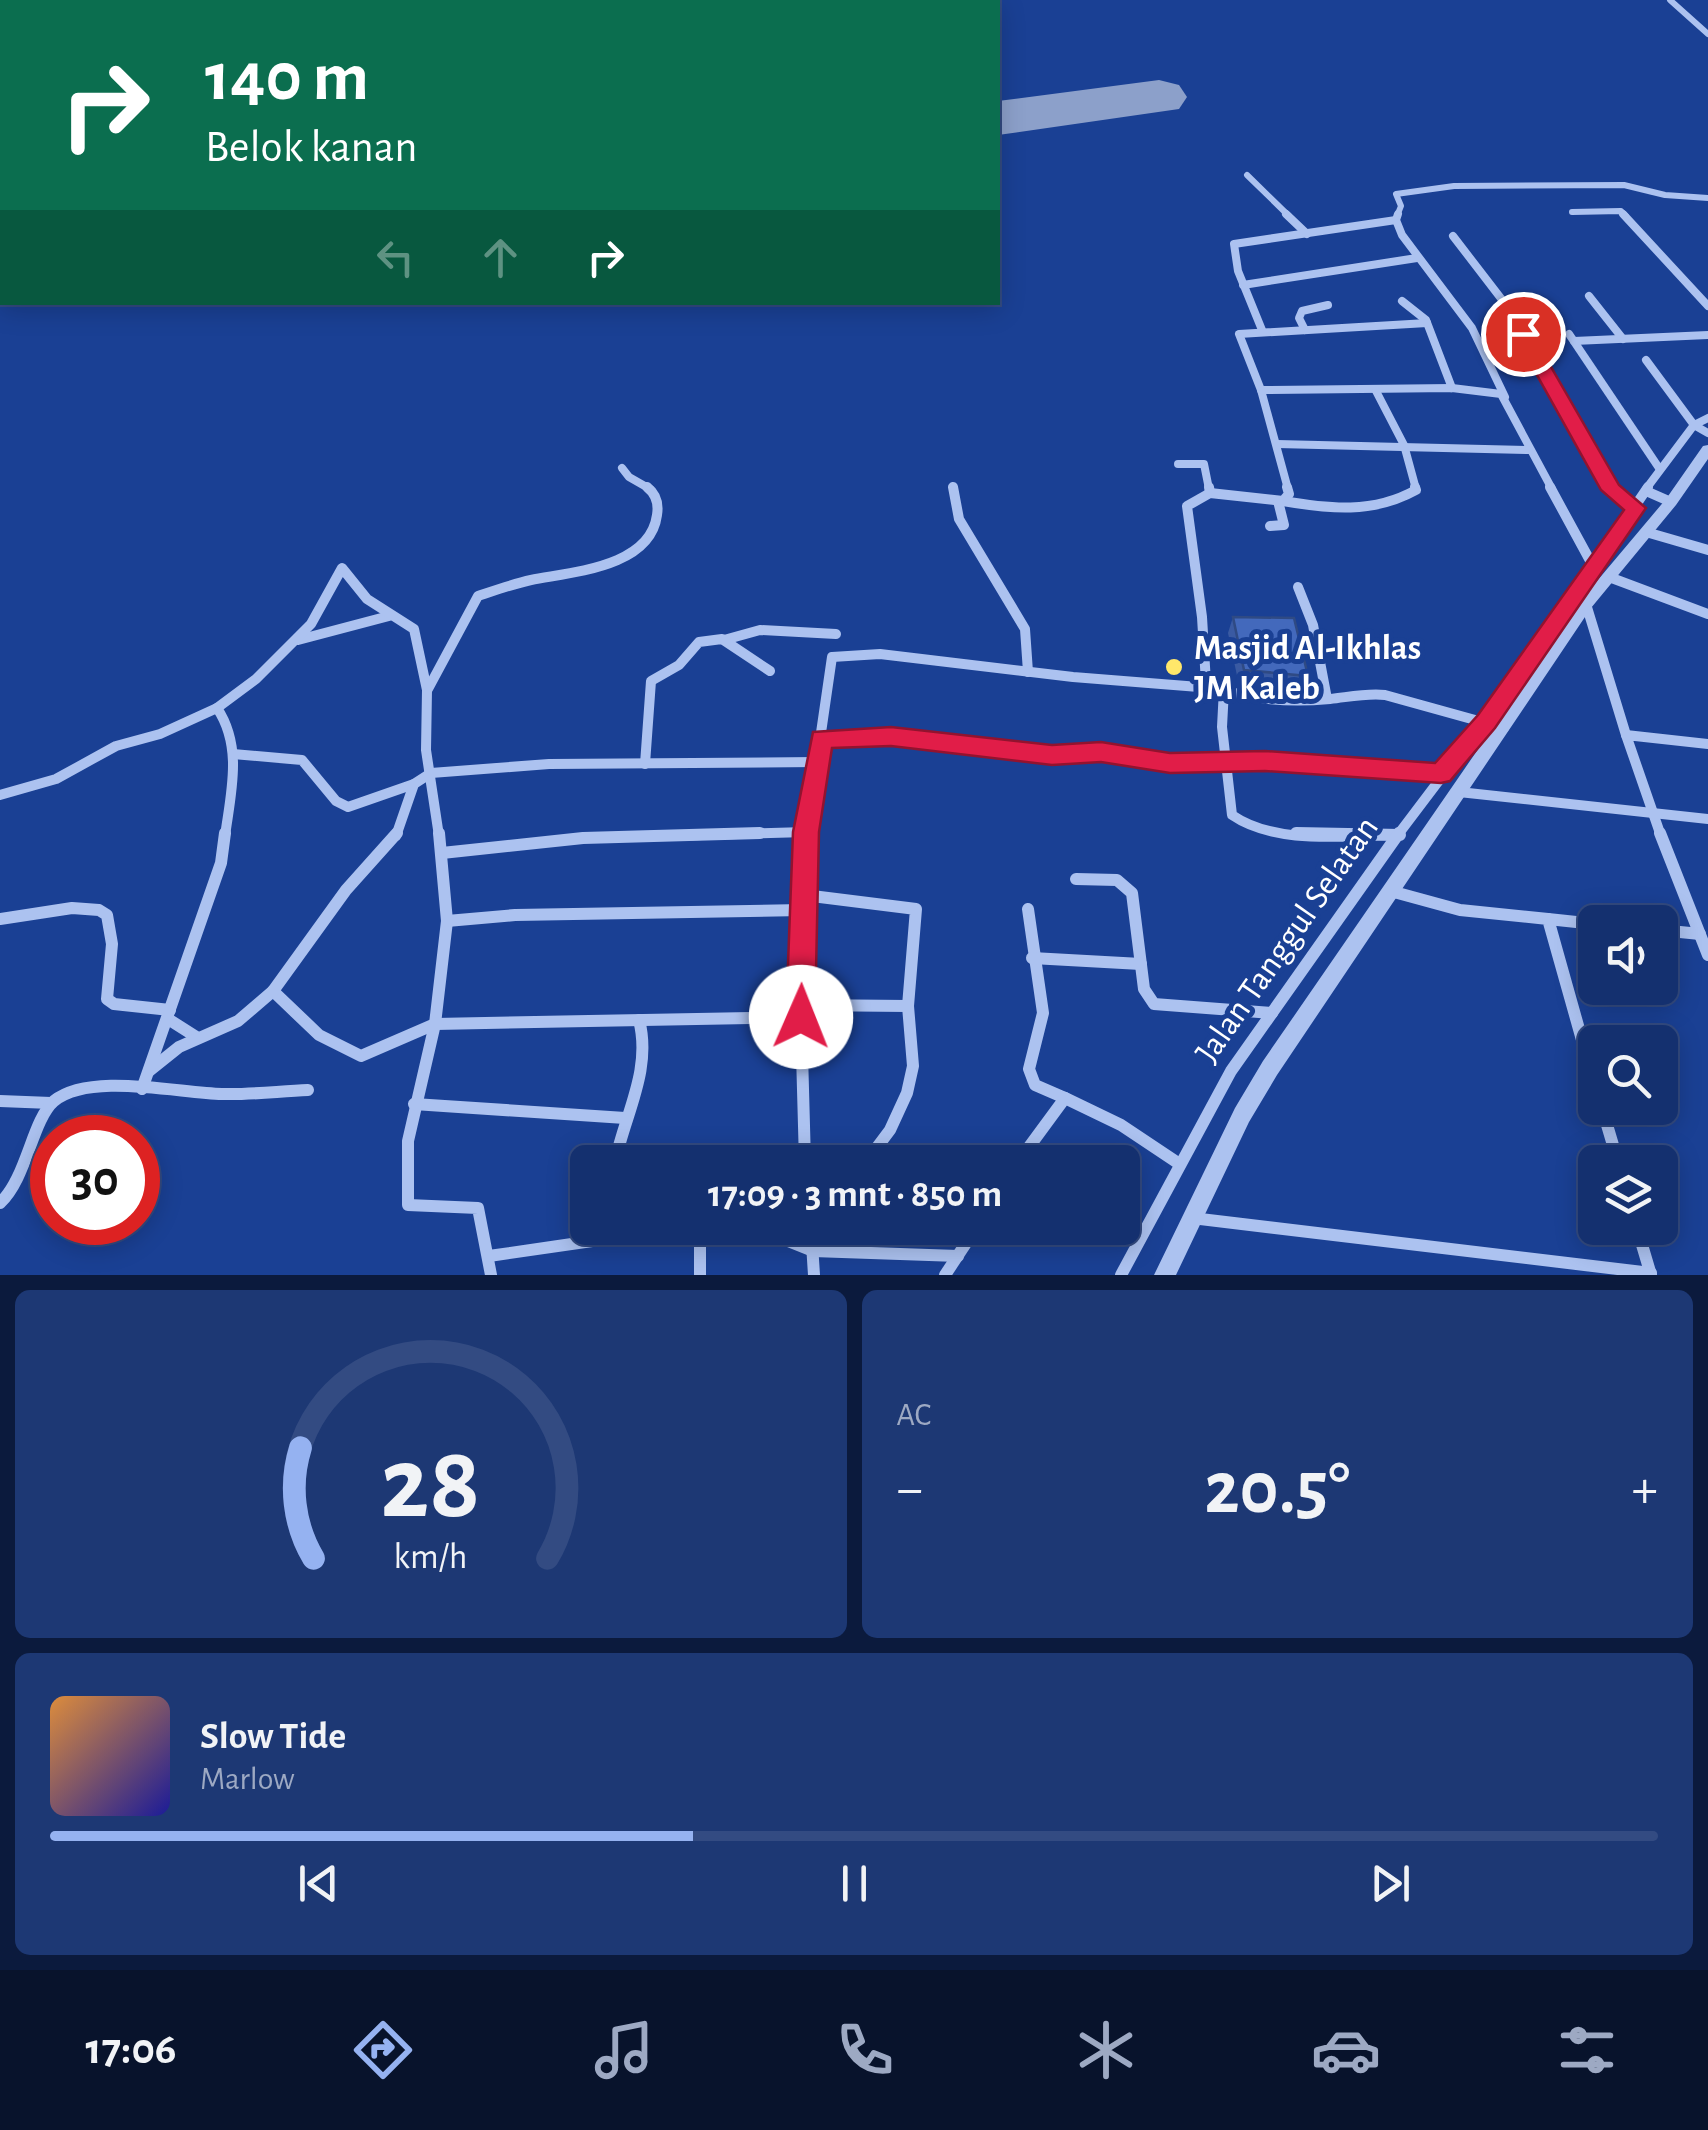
<!DOCTYPE html>
<html lang="id">
<head>
<meta charset="utf-8">
<style>
	body { margin:0; font-family:"Alegreya Sans",sans-serif; background:#1d3874; color:#f1f3f6; height:100vh; display:flex; flex-direction:column; font-size:38px; white-space:nowrap }
	* { box-sizing:border-box; margin:0 }
	p { font-size:32px; color:#9da9c3 }
	.icon { flex:none; width:55px; height:55px; fill:none; stroke:currentColor; stroke-width:2; stroke-linecap:round; stroke-linejoin:round }
	.map { position:relative; height:1275px; overflow:hidden }
	.drawer { display:flex; flex-direction:column; gap:15px; padding:15px; background:#0b1a3d; flex:1 }
	.drawer>* { flex:none }
	.top-card { position:absolute; left:0px; top:0px; width:1000px; height:305px; box-shadow:0 5px 25px #0003,0 0 0 2px #334b82; background:#0b6e4f; color:#fff; overflow:hidden }
	.tools { position:absolute; left:1578px; top:905px; display:grid; gap:20px }
	.tools a { display:grid; place-items:center; width:100px; height:100px; border-radius:15px; background:#14306f; box-shadow:0 5px 25px #0003,0 0 0 2px #334b82; font-size:50px }
	.speed { position:absolute; left:30px; top:1115px; display:flex; gap:20px; font-size:50px; font-weight:700; text-align:center }
	.speed>* { display:grid; place-content:center; width:130px; height:130px; border-radius:50%; background:#14306f; box-shadow:0 5px 25px #0003,0 0 0 2px #334b82; line-height:1 }
	.speed .limit { border:15px solid #d22; background:#fff; color:#111 }
	.pin { position:absolute; display:grid; place-items:center; width:85px; height:85px; color:#fff; margin:-42px; border:5px solid #fff; border-radius:50%; box-shadow:0 2px 10px #0007 }
	.me { position:absolute; width:110px; margin:-55px; rotate:1deg; stroke-linejoin:round; filter:drop-shadow(0 0 8px #0008) }
	.turn { display:flex; align-items:center; gap:35px; height:210px; padding:0 40px; font-size:45px }
	.turn .icon { width:130px; height:130px; stroke-width:2.5 }
	.turn b { display:block; font-size:70px; line-height:85px }
	.lanes { display:flex; align-items:center; height:95px; padding:0 40px; background:#0003; justify-content:center; gap:50px; direction:ltr }
	.lanes .off { opacity:.35 }
	.big { font-size:75px; font-weight:700; line-height:1.1 }
	.drawer .tile { flex:1; display:flex; flex-direction:column; justify-content:center; gap:15px; min-width:0; padding:0 35px; border-radius:15px; background:#1d3874 }
	.drawer .dial { align-items:center; gap:0 }
	.dial svg { height:260px; overflow:visible; fill:none; stroke:#334b82; stroke-width:7; stroke-linecap:round; text-anchor:middle }
	.dial text { fill:#f1f3f6; stroke:none }
	.song { display:flex; align-items:center; gap:30px }
	.cover { width:120px; height:120px; border-radius:15px; background:linear-gradient(135deg,hsl(30 70% 55%),hsl(240 70% 35%)) }
	.played { height:10px; border-radius:5px; background:linear-gradient(90deg,#95b2f1 40%,#334b82 40%) }
	.keys { display:flex; justify-content:space-around; direction:ltr }
	.heat { display:flex; justify-content:space-between; align-items:center; font-size:55px; direction:ltr }
	.drawer .tiles { flex:1; display:grid; gap:15px; grid-template-columns:1fr 1fr }
	.tile:last-child { grid-column:span 2 }
	.trip { position:absolute; left:570px; top:1145px; width:570px; height:100px; border-radius:15px; background:#14306f; box-shadow:0 5px 25px #0003,0 0 0 2px #334b82; font-weight:700; line-height:100px; text-align:center }
	.dock { display:flex; height:160px; justify-content:space-around; align-items:center; background:#08132c; color:#9da9c3 }
	.dock .icon { width:70px; height:70px }
	.dock .on { color:#95b2f1 }
	.dock b { font-size:45px; color:#f1f3f6 }
	.map>svg:first-child { display:block }
</style>
</head>
<body>
<div class="map">
<svg width="1708" height="1275" viewBox="0 0 1708 1275">
	<rect width="100%" height="100%" fill="#1a4094"/>
	<g fill="none" stroke-linecap="round" stroke-linejoin="round">
		<g fill="#8ca0ca" fill-rule="evenodd">
			<polygon points="1159,80 1179,85 1187,97 1179,109 998,135 998,101"/>
			<polygon points="0,226 2,227 2,266 0,266"/>
		</g>
		<g stroke="#acc2f0" stroke-width="6">
			<polyline points="1670,0 1708,34"/>
			<polyline points="1247,175 1289,216"/>
			<polyline points="1572,212 1621,211 1626,216"/>
			<polyline points="1397,216 1401,206 1396,194 1454,186 1624,185 1665,195 1708,198"/>
		</g>
		<g stroke="#acc2f0" stroke-width="8">
			<polyline points="1286,214 1307,234"/>
			<polyline points="1398,214 1396,220 1402,235 1472,328 1505,397"/>
			<polyline points="1623,214 1708,306"/>
			<polyline points="1453,236 1503,301 1611,489"/>
			<polyline points="1243,285 1417,258"/>
			<polyline points="1589,296 1623,339"/>
			<polyline points="1402,301 1426,320 1452,388"/>
			<polyline points="1262,330 1238,271 1234,244 1396,220"/>
			<polyline points="1305,330 1299,318 1302,311 1328,305"/>
			<polyline points="1569,334 1659,468"/>
			<polyline points="1574,341 1708,335"/>
			<polyline points="1646,360 1694,425 1708,433"/>
			<polyline points="1261,390 1452,388 1501,394 1552,489"/>
			<polyline points="1376,391 1404,445 1416,489"/>
			<polyline points="1277,444 1529,450"/>
			<polyline points="1178,464 1204,464 1209,489"/>
			<polyline points="622,468 629,477 650,489"/>
			<polyline points="1288,489 1261,390 1239,334 1427,323"/>
			<polyline points="1646,489 1694,425 1708,418"/>
		</g>
		<g stroke="#acc2f0" stroke-width="10">
			<polyline points="953,487 959,519 1025,629 1028,672"/>
			<polyline points="1209,487 1210,493"/>
			<path d="M1287 487 1289 494 1283 501 1210 493 1187 506 1202 617 1206 683C1244 700 1288 703 1330 699 1349 697 1366 693 1385 695L1504 728"/>
			<polyline points="1550,487 1593,566"/>
			<polyline points="1610,487 1636,508"/>
			<polyline points="1646,491 1671,502"/>
			<path d="M1283 501C1329 509 1373 514 1416 490L1415 487"/>
			<polyline points="1270,526 1284,525 1278,501"/>
			<polyline points="1646,532 1708,550"/>
			<polyline points="1609,577 1708,614"/>
			<polyline points="1298,587 1313,625 1327,699"/>
			<polyline points="1586,604 1626,735"/>
			<polyline points="298,640 389,616"/>
			<polyline points="724,640 760,630 836,634"/>
			<path d="M428 689 478 596C496 590 513 584 531 580 570 572 650 568 657 515 659 503 656 494 647 487"/>
			<path d="M217 708C243 747 231 792 225 836"/>
			<polyline points="821,739 891,736 1053,755 1101,752 1170,763 1265,761 1441,773"/>
			<polyline points="233,754 302,760 336,801 348,807 414,784"/>
			<polyline points="645,764 651,681 679,665 699,642 722,639 770,671"/>
			<polyline points="1459,792 1708,819"/>
			<polyline points="0,795 56,779 116,746 160,734 217,708 256,679 311,624 342,568 367,599 414,629 427,690 426,750 439,836"/>
			<polyline points="396,836 414,784 431,773 549,764 818,762"/>
			<polyline points="667,836 806,832"/>
			<path d="M806 836 832 657 880 654 1073 677 1224 689 1222 727 1232 815C1277 846 1348 835 1400 835"/>
			<polyline points="1397,836 1537,651 1648,487"/>
			<polyline points="1661,836 1626,735 1708,744"/>
		</g>
		<g stroke="#acc2f0" stroke-width="12">
			<polyline points="439,833 447,921 435,1024 408,1141 408,1205 478,1208 491,1275"/>
			<polyline points="1296,833 1400,835"/>
			<polyline points="1660,833 1708,955"/>
			<polyline points="442,853 583,838 760,833"/>
			<polyline points="1076,879 1117,880 1132,893 1144,989 1154,1004 1272,1013"/>
			<polyline points="1394,892 1460,910 1548,919 1595,1086"/>
			<polyline points="804,895 916,909 908,1006 913,1066 907,1093 890,1130 866,1162"/>
			<polyline points="1028,909 1043,1013 1029,1069 1035,1085 1065,1098"/>
			<polyline points="0,919 72,908 99,910 107,915 112,944 107,999 114,1004 170,1010"/>
			<polyline points="1548,919 1595,924"/>
			<polyline points="447,921 515,915 803,910"/>
			<polyline points="1660,930 1700,934"/>
			<polyline points="1032,958 1141,964"/>
			<polyline points="273,991 319,1035 361,1056 435,1024 801,1017"/>
			<polyline points="801,1005 908,1006"/>
			<polyline points="168,1019 198,1038"/>
			<polyline points="149,1071 179,1047 238,1021 273,991 346,890 397,833"/>
			<polyline points="142,1089 221,863 225,833"/>
			<polyline points="0,1101 51,1103"/>
			<polyline points="414,1104 625,1118"/>
			<polyline points="1602,1108 1618,1162"/>
			<path d="M615 1162C625 1114 652 1070 639 1020"/>
			<polyline points="805,1162 801,1017 806,833"/>
			<polyline points="1018,1162 1065,1098 1121,1125 1178,1163"/>
			<path d="M0 1203C27 1178 32 1120 54 1101 90 1072 178 1093 222 1094 251 1095 280 1091 308 1090"/>
			<polyline points="1192,1218 1651,1273"/>
			<polyline points="756,1228 813,1251 958,1256"/>
			<polyline points="811,1228 814,1275"/>
			<polyline points="1637,1228 1651,1275"/>
			<polyline points="700,1235 700,1275"/>
			<polyline points="489,1256 606,1239 700,1235 729,1228"/>
			<polyline points="945,1275 976,1228"/>
			<polyline points="1121,1275 1231,1071 1399,833"/>
		</g>
		<polygon fill="#acc2f0" fill-rule="evenodd" points="1708,445 1708,459 1676,505 1591,608 1277,1075 1249,1122 1176,1275 1154,1275 1235,1108 1263,1061 1581,600 1666,499 1703,446"/>
	</g>
	<polygon fill="#3a5aa2" points="1233,617 1308,676 1302,692 1239,685 1228,633"/>
	<polygon fill="#4369bc" stroke="#2f4a84" stroke-width="2.5" points="1233,617 1294,618 1308,676 1244,670"/>
	<polygon fill="#e11d48" stroke="#92132f" stroke-width="2.5" points="1523,329 1532,334 1619,485 1646,508 1495,728 1450,781 1441,783 1265,771 1170,773 1101,762 1052,765 891,746 832,748 819,832 815,1017 811,1026 801,1030 791,1026 786,1017 793,832 813,732 891,727 1052,745 1101,742 1170,753 1265,751 1435,763 1478,715 1624,510 1601,490 1514,334"/>
	<circle fill="#ffe76a" stroke="#1a4094" stroke-width="4" cx="1174" cy="667" r="10"/>
	<g text-anchor="middle" stroke-width="10" stroke-linejoin="round" paint-order="stroke">
		<g font-size="35" font-weight="bold" fill="#fff" stroke="#1a4094" text-anchor="start">
			<text x="1194" y="659">Masjid Al-Ikhlas<tspan x="1194" dy="40">JM Kaleb</tspan></text>
		</g>
		<g font-size="35" fill="#fff" stroke="#1a4094">
			<text transform="translate(1286 939) rotate(-55)" y="12">Jalan Tanggul Selatan</text>
		</g>
	</g>
</svg>
<div class="tools">
<a><svg class="icon" aria-label="sound" viewBox="0 0 24 24"><path d="M4 9h4l5-4v14l-5-4H4zM17 9q2 3 0 6"/></svg></a>
<a><svg class="icon" aria-label="search" viewBox="0 0 24 24"><circle cx="10" cy="10" r="6"/><path d="M15 15l6 6"/></svg></a>
<a><svg class="icon" aria-label="layers" viewBox="0 0 24 24"><path d="M12 4l9 5-9 5-9-5zM3 14l9 5 9-5"/></svg></a>
</div>
<div class="speed"><div class="limit">30</div></div>
<div class="pin" style="left:1523px;top:334px;background:#d93025"><svg class="icon" aria-label="arrive" viewBox="0 0 24 24"><path d="M6 21V4h12l-3 4 3 4H6"/></svg></div>
<svg class="me" style="left:801px;top:1017px" viewBox="-20 -20 40 40"><circle r="19" fill="#fff"/><path d="M0-13L10 11 0 6-10 11z" fill="#e11d48"/></svg>
<div class="trip">17:09 · 3 mnt · 850 m</div>
<div class="top-card">
<div class="turn"><svg class="icon" aria-label="right" viewBox="0 0 24 24"><path d="M7 20v-9h11M14 6l5 5-5 5"/></svg><div><b>140 m</b>Belok kanan</div></div>
<div class="lanes"><svg class="icon off" aria-label="left" viewBox="0 0 24 24"><path d="M17 20v-9H6M10 6l-5 5 5 5"/></svg><svg class="icon off" aria-label="ahead" viewBox="0 0 24 24"><path d="M12 20V5M6 11l6-6 6 6"/></svg><svg class="icon" aria-label="right" viewBox="0 0 24 24"><path d="M7 20v-9h11M14 6l5 5-5 5"/></svg></div>
</div>
</div>
<section class="drawer">
<div class="tiles">
<div class="tile dial"><svg viewBox="0 0 100 80">
<path d="M14 69A42 42 0 1 1 86 69"/>
<path d="M14 69A42 42 0 0 1 10 35" stroke="#95b2f1"/>
<text x="50" y="56" font-size="32" font-weight="700">28</text>
<text x="50" y="72" font-size="11">km/h</text>
</svg></div>
<div class="tile"><p>AC</p>
<div class="heat"><a>−</a><b class="big">20.5°</b><a>+</a></div>
</div>
<div class="tile">
<div class="song"><i class="cover"></i><div><b>Slow Tide</b><p>Marlow</p></div></div>
<div class="played"></div>
<div class="keys"><svg class="icon" aria-label="previous" viewBox="0 0 24 24"><path d="M18 5L8 12l10 7zM5 5v14"/></svg><svg class="icon" aria-label="pause" viewBox="0 0 24 24"><path d="M8 5v14M16 5v14"/></svg><svg class="icon" aria-label="next" viewBox="0 0 24 24"><path d="M6 5l10 7-10 7zM19 5v14"/></svg></div>
</div>
</div>
</section>
<nav class="dock">
<b>17:06</b>
<svg class="icon on" aria-label="directions" viewBox="0 0 24 24"><path d="M12 3l9 9-9 9-9-9zM9 14v-3h6M13 9l2 2-2 2"/></svg>
<svg class="icon" aria-label="music" viewBox="0 0 24 24"><path d="M9 18V5l10-2v13"/><circle cx="6" cy="18" r="3"/><circle cx="16" cy="16" r="3"/></svg>
<svg class="icon" aria-label="phone" viewBox="0 0 24 24"><path d="M5 4h4l2 5-3 2q2 4 5 5l2-3 5 2v4C11 20 4 13 5 4z"/></svg>
<svg class="icon" aria-label="climate" viewBox="0 0 24 24"><path d="M12 3v18M4 7l16 10M4 17L20 7"/></svg>
<svg class="icon" aria-label="car" viewBox="0 0 24 24"><path d="M5 17H2v-5l4-1 3-4h7l3 4 3 1v5h-3M9 17h6M6 11h13"/><circle cx="7" cy="17" r="2"/><circle cx="17" cy="17" r="2"/></svg>
<svg class="icon" aria-label="filters" viewBox="0 0 24 24"><path d="M4 7h16M4 17h16"/><circle cx="9" cy="7" r="2"/><circle cx="15" cy="17" r="2"/></svg>
</nav>
</body>
</html>
